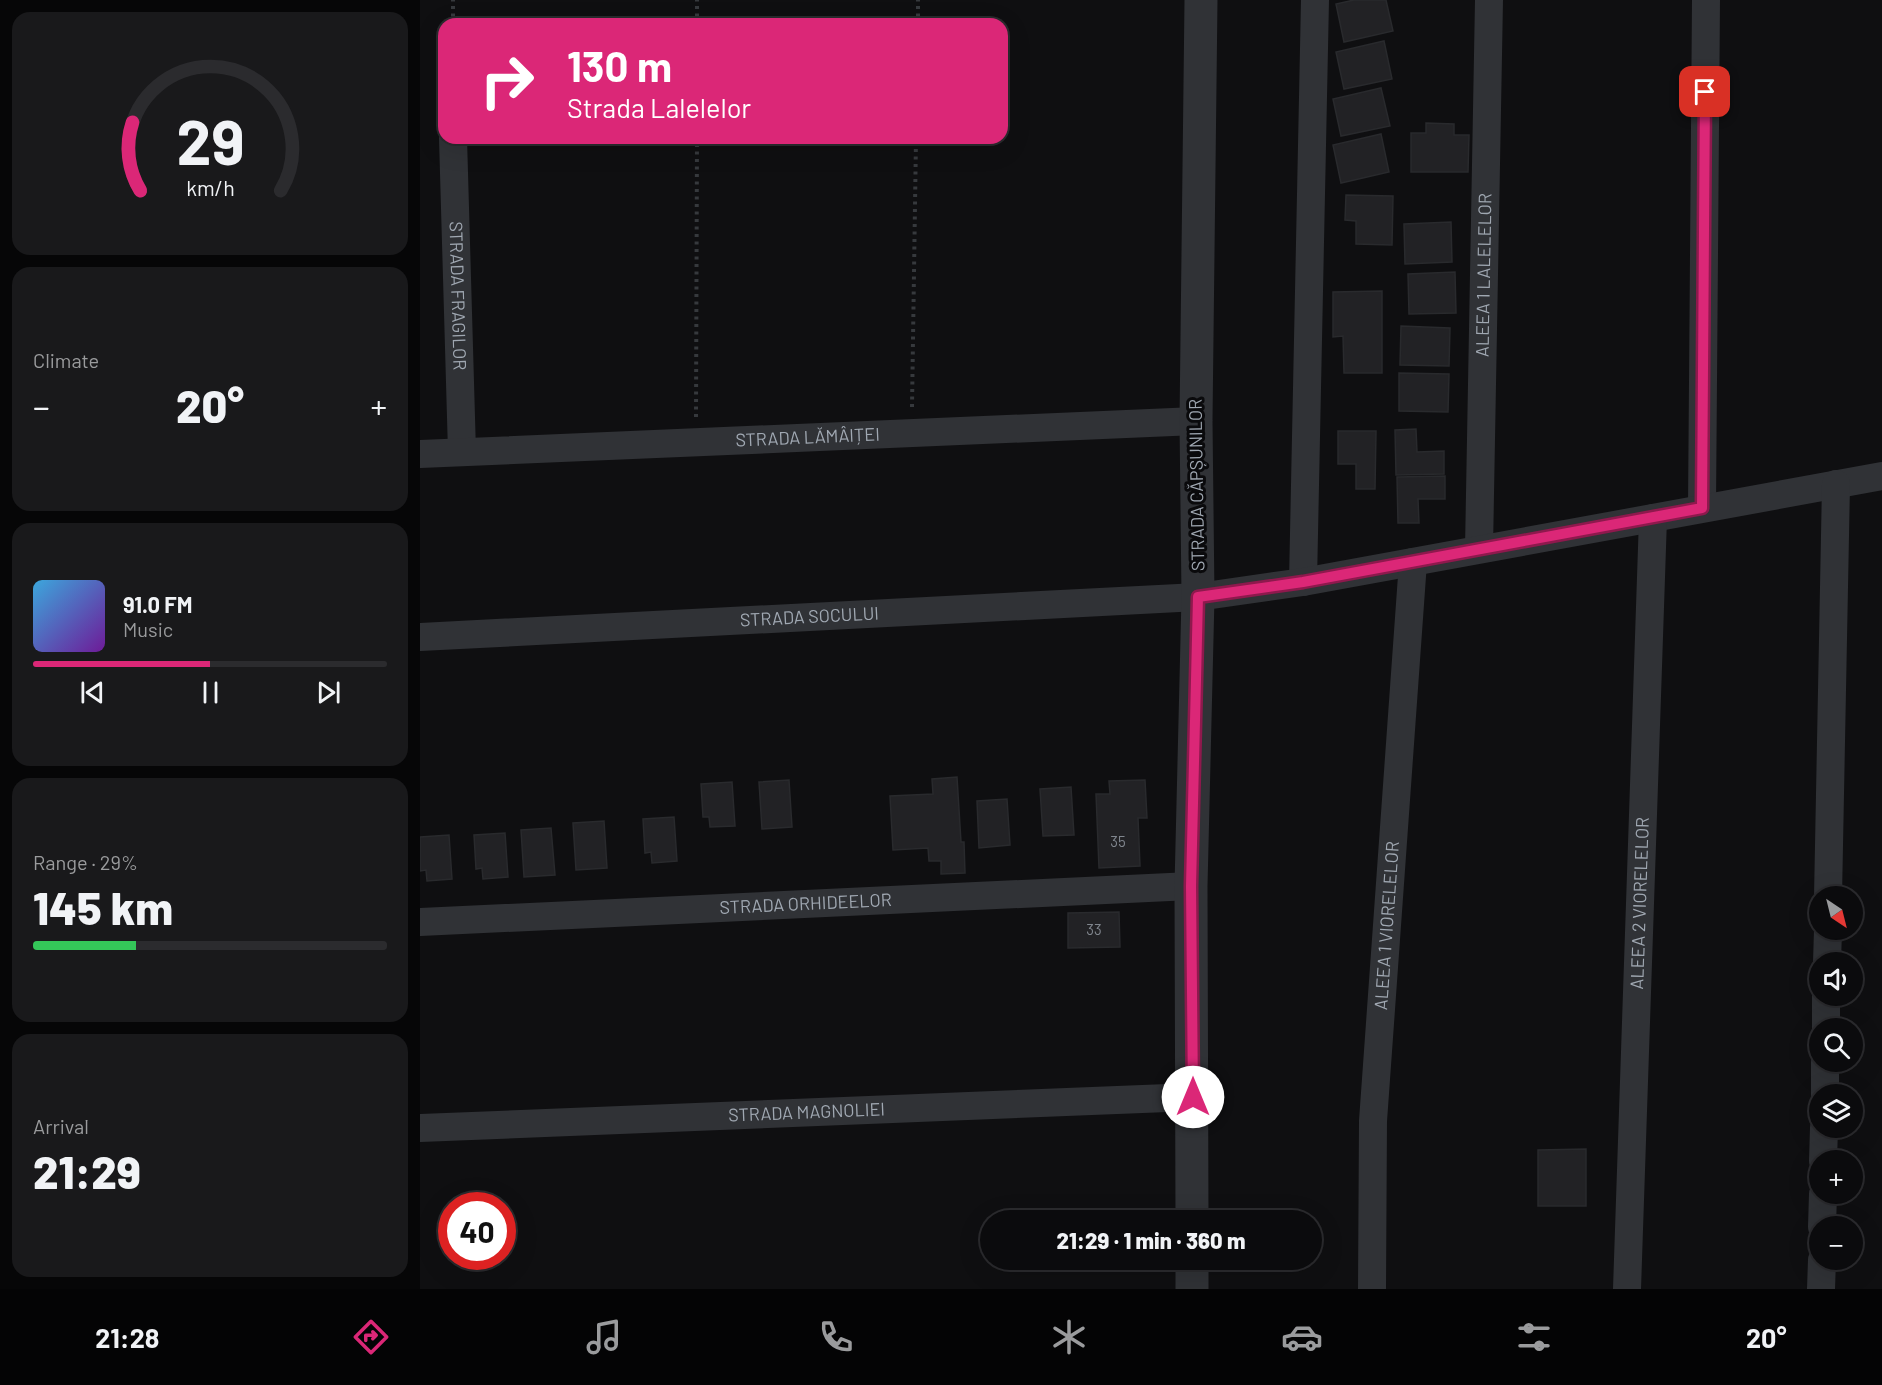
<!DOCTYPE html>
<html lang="en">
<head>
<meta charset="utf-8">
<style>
	body { margin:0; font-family:Barlow,sans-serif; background:#19191b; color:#f1f3f6; height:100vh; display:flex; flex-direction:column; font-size:22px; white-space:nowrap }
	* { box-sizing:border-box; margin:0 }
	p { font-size:20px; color:#9a9b9d }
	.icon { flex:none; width:33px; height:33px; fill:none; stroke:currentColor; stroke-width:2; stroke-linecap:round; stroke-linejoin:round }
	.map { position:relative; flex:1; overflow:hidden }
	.details { display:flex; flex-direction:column; gap:12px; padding:12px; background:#060607; width:420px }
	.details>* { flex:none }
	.hud { position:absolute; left:18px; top:18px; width:570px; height:126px; border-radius:18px; box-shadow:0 6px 24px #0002,0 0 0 2px #2b2b2e; background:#db2777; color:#fff; overflow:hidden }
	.needle { width:39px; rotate:145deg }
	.fabs { position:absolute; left:1389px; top:886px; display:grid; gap:12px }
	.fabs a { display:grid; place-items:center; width:54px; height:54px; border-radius:50%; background:#0b0b0d; box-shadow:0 6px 24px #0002,0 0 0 2px #2b2b2e; font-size:30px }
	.speed { position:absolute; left:18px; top:1192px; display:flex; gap:12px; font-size:30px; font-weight:700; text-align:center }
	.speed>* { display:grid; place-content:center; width:78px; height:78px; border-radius:50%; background:#0b0b0d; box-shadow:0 6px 24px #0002,0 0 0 2px #2b2b2e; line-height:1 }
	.speed .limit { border:9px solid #d22; background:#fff; color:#111 }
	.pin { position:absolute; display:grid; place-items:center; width:51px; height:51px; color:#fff; margin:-26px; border-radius:12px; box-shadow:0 3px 9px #0006 }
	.me { position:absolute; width:66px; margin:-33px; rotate:0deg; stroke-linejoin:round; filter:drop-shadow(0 0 4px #0008) }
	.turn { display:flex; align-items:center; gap:21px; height:126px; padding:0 30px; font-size:27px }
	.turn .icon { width:78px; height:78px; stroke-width:2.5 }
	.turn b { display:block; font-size:42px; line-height:51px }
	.big { font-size:45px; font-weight:800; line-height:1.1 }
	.details .card { flex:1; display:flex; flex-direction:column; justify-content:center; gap:9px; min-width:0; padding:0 21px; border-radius:18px; background:#19191b }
	.details .dial { align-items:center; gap:0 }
	.dial svg { height:156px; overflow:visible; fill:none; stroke:#2b2b2e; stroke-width:7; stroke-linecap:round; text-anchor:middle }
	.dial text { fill:#f1f3f6; stroke:none }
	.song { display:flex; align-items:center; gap:18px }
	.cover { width:72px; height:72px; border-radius:9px; background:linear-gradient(135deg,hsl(200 70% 55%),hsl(280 70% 35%)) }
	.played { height:6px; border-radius:3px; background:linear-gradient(90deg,#db2777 50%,#2b2b2e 50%) }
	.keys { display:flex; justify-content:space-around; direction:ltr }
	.heat { display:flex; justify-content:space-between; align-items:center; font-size:33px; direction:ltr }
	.charge { height:9px; border-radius:4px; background:linear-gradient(90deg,#34c759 29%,#2b2b2e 0) }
	.trip { position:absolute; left:560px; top:1210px; width:342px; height:60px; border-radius:30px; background:#0b0b0d; box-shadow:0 6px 24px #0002,0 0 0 2px #2b2b2e; font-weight:800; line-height:60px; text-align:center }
	.tab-bar { display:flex; height:96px; justify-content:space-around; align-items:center; background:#040405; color:#9a9b9d }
	.tab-bar .icon { width:42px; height:42px }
	.tab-bar .current { color:#db2777 }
	.tab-bar b { font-size:27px; color:#f1f3f6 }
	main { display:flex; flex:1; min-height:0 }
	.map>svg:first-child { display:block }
</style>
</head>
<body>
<main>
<section class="details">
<div class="card dial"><svg viewBox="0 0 100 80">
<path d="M14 69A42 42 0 1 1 86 69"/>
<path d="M14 69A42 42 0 0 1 10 34" stroke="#db2777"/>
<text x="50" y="56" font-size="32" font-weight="700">29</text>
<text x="50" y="72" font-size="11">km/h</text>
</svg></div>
<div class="card"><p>Climate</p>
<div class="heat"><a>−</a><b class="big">20°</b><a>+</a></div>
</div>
<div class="card">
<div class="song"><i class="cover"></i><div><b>91.0 FM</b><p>Music</p></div></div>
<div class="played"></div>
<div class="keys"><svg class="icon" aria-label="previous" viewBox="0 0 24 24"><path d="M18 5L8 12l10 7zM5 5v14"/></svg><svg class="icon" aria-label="pause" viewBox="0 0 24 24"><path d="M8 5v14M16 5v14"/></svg><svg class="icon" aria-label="next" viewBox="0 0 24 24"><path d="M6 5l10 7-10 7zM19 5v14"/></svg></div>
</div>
<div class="card"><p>Range · 29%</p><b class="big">145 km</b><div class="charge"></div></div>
<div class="card"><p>Arrival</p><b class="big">21:29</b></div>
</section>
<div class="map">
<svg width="1462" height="1289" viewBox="0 0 1462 1289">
	<rect width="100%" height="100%" fill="#0f0f11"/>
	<g fill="#222225" stroke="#292a2d" stroke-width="1.5">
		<polygon points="934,0 966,0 973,31 924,42 916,4"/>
		<polygon points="964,41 972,79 924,89 916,52"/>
		<polygon points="961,88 970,126 921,136 913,99"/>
		<polygon points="1006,123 1034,124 1034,135 1049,135 1048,172 991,172 991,133 1006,133"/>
		<polygon points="961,134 969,172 921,183 913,145"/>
		<polygon points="926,195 973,196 972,245 936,244 936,221 925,220"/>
		<polygon points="1031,222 1032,262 985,264 984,224"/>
		<polygon points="1035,272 1036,313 989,314 988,274"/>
		<polygon points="962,291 962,373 924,373 923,336 913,337 913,292"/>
		<polygon points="981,326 1030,328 1029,366 980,365"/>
		<polygon points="979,373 1029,374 1028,412 979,411"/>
		<polygon points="996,429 997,452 1024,451 1024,474 976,475 975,430"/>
		<polygon points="918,431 956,431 955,489 936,489 936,464 918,464"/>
		<polygon points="1025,476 1025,499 998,499 999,523 978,523 977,477"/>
		<polygon points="537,777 541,842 544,842 545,873 521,874 521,861 509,861 508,848 473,850 470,796 513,794 512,779"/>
		<polygon points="369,780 372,827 342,829 339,782"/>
		<polygon points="725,780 727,818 718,818 720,866 679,868 676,794 690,794 689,781"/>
		<polygon points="312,782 315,826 290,827 289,817 283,817 281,784"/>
		<polygon points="651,787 654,835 623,836 620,789"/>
		<polygon points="587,799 590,845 559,848 557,801"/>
		<polygon points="254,817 257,861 232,863 231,852 225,853 223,819"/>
		<polygon points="184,821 187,868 156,870 153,823"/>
		<polygon points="131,828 135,875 104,877 101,830"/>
		<polygon points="85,833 88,877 63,879 62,868 56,869 54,835"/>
		<polygon points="29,835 32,879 7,881 6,870 0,871 0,837"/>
		<polygon points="699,912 700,947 648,948 648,913"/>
		<polygon points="1166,1149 1166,1206 1118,1206 1118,1150"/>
	</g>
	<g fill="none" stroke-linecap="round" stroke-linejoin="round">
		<g stroke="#36393d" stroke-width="4" stroke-dasharray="3 4.5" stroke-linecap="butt">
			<polyline points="33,24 33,0"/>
			<polyline points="277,24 277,0"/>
			<polyline points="498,24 498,0"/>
			<polyline points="492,407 496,138"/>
			<polyline points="276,417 277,138"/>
		</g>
		<g stroke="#303236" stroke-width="28">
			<path id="s1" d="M33 138 42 452"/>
			<path id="s2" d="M0 454 776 421"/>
			<polyline points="1282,508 1286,0"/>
			<path id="s3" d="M1059 549 1069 0"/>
			<polyline points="883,582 895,0"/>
			<path id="s4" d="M0 637 778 597 883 582 1462 476"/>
			<polyline points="1408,897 1416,484"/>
			<path id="s5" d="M0 922 771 886"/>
			<polyline points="1407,963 1408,930"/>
			<polyline points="1406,1029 1406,996"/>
			<polyline points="1405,1095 1405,1062"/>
			<path id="s6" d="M0 1128 773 1097"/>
			<polyline points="1403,1161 1404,1128"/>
			<polyline points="1402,1227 1403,1194"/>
			<path id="s7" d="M952 1289 953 1121 993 562"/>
			<path id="s8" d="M1207 1289 1233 518"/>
			<polyline points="1401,1289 1402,1260"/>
		</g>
		<g stroke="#303236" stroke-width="33">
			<polyline points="772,1221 771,886 778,597 776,421 781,0"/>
			<polyline points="772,1289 772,1260"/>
		</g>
	</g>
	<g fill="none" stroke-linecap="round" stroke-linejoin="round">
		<defs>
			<polyline id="route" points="773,1097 771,886 778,597 883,582 1282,508 1285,92"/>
		</defs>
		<use href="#route" stroke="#8e194d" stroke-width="15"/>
		<use href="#route" stroke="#db2777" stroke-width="10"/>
	</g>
	<g text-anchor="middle" stroke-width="6" stroke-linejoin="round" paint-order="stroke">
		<g font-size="15" fill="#80868e">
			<text x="698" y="847">35</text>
			<text x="674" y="935">33</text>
		</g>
		<g font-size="18" fill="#a0a8b2" stroke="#0a0a0c">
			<text dy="6" stroke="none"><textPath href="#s3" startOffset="274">ALEEA 1 LALELELOR</textPath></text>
			<text dy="6" stroke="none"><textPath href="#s1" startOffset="158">STRADA FRAGILOR</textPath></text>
			<text dy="6" stroke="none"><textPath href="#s2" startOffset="388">STRADA LĂMÂIȚEI</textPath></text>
			<text transform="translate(777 485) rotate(-91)" y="6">STRADA CĂPȘUNILOR</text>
			<text dy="6" stroke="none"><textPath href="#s4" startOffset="390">STRADA SOCULUI</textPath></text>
			<text dy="6" stroke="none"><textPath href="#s8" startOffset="386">ALEEA 2 VIORELELOR</textPath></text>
			<text dy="6" stroke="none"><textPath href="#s5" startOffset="386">STRADA ORHIDEELOR</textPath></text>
			<text dy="6" stroke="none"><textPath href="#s7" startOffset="364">ALEEA 1 VIORELELOR</textPath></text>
			<text dy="6" stroke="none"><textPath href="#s6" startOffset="387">STRADA MAGNOLIEI</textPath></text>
		</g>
	</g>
</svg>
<div class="fabs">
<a><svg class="needle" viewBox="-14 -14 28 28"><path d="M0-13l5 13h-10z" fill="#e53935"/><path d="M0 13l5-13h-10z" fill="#9a9b9d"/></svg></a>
<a><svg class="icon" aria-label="sound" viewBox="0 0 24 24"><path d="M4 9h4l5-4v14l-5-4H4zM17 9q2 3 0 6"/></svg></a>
<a><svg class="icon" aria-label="search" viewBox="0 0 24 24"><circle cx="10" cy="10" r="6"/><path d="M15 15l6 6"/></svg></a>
<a><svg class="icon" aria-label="layers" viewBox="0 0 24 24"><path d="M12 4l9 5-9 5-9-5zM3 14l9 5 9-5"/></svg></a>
<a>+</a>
<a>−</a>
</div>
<div class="speed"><div class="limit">40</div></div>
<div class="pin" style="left:1285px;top:92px;background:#d93025"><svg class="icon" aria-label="arrive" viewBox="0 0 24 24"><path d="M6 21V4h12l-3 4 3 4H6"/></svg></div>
<svg class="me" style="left:773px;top:1097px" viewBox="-20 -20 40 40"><circle r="19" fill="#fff"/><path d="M0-13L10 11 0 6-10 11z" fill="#db2777"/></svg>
<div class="trip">21:29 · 1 min · 360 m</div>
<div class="hud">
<div class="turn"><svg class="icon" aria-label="right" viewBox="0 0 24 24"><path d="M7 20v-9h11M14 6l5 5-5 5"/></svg><div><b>130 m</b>Strada Lalelelor</div></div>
</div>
</div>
</main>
<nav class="tab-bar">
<b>21:28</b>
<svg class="icon current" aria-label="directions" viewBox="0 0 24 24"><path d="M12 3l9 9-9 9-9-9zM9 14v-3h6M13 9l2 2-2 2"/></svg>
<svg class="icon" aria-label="music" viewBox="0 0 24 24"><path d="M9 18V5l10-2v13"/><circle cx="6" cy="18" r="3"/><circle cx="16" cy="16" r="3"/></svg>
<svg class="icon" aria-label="phone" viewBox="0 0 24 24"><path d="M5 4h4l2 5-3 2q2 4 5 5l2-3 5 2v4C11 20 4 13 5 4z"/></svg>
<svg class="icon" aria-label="climate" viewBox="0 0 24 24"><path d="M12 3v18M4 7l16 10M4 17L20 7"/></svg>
<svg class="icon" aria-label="car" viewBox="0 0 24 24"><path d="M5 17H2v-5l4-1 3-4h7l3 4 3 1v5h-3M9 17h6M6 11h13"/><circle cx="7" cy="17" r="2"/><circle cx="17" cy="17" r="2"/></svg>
<svg class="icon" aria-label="filters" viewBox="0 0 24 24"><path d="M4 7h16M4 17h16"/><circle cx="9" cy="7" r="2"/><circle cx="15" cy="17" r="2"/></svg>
<b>20°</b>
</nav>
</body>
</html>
